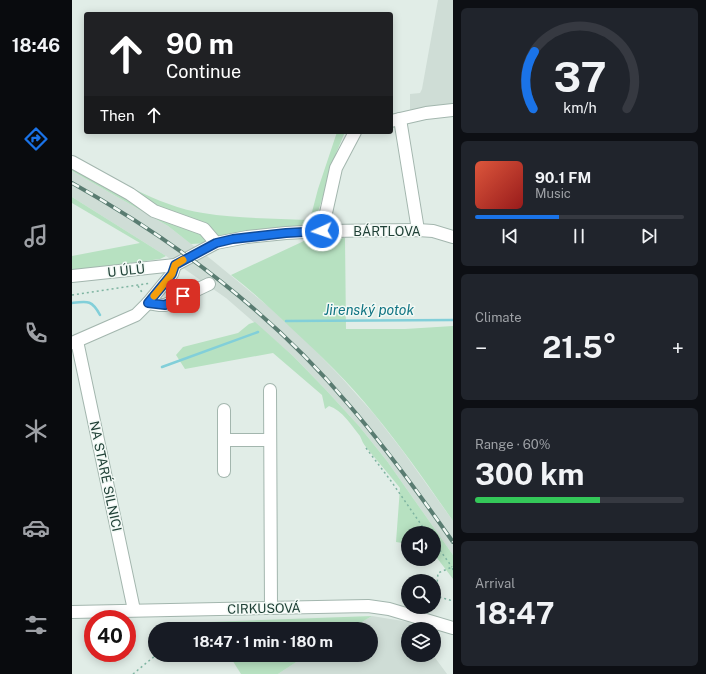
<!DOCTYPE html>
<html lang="en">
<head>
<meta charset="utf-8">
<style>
	body { margin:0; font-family:"Public Sans",sans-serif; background:#20242c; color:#f1f3f6; height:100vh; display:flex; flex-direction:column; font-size:15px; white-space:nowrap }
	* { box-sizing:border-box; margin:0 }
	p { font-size:13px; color:#9ea1a6 }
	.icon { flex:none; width:22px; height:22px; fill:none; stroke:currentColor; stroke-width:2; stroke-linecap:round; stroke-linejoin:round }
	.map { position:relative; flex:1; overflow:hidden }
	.details { display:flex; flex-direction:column; gap:8px; padding:8px; background:#0d0f14; width:253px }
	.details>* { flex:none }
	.banner { position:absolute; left:12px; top:12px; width:309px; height:122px; border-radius:4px; box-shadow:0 2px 10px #0003; background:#202124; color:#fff; overflow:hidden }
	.tools { position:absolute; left:329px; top:526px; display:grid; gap:8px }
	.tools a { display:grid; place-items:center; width:40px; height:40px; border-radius:50%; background:#171b24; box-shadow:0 2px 10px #0003; font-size:20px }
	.speed { position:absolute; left:12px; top:610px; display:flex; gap:8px; font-size:20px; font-weight:700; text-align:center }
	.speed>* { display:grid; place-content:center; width:52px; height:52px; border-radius:50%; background:#171b24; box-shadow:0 2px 10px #0003; line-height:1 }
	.speed .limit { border:6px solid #d22; background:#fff; color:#111 }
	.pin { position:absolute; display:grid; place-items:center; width:34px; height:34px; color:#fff; margin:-17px; border-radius:8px; box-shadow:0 2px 6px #0006 }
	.me { position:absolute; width:44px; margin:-22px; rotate:267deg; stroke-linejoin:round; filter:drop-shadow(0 0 3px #0008) }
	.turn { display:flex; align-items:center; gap:14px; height:84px; padding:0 16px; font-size:18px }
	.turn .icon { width:52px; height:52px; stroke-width:2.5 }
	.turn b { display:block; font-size:28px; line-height:34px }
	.then { display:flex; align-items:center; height:38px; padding:0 16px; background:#0003; gap:8px; font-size:15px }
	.big { font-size:30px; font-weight:700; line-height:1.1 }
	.details .card { flex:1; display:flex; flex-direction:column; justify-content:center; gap:6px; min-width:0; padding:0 14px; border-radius:6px; background:#20242c }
	.details .dial { align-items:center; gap:0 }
	.dial svg { height:104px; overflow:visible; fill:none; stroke:#363941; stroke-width:7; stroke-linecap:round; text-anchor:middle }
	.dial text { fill:#f1f3f6; stroke:none }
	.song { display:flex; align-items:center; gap:12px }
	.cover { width:48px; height:48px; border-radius:6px; background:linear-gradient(135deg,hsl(10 70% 55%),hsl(0 70% 35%)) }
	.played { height:4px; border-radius:2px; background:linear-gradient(90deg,#1a73e8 40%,#363941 40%) }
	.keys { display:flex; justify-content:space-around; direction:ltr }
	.heat { display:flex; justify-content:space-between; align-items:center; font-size:22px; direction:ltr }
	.charge { height:6px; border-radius:3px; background:linear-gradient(90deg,#34c759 60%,#363941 0) }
	.trip { position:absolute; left:76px; top:622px; width:230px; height:40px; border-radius:20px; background:#171b24; box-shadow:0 2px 10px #0003; font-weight:700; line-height:40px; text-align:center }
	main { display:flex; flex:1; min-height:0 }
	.tabs { display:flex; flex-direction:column; width:72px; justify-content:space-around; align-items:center; background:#090b0e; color:#9ea1a6 }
	.tabs .icon { width:28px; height:28px }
	.tabs .on { color:#1a73e8 }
	.tabs b { font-size:18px; color:#f1f3f6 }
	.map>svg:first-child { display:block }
</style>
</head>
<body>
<main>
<nav class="tabs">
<b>18:46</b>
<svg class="icon on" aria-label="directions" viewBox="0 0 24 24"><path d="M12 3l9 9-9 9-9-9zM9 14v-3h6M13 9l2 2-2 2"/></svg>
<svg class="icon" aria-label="music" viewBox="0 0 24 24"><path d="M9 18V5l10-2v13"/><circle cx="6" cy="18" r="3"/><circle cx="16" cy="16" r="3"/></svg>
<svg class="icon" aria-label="phone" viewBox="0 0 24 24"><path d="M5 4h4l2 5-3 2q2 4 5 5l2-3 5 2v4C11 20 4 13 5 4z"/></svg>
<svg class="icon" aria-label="climate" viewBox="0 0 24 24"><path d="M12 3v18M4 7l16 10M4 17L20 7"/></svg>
<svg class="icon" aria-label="car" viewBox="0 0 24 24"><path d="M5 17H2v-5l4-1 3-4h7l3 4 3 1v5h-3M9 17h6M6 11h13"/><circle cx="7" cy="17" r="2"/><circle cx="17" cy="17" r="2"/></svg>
<svg class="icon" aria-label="filters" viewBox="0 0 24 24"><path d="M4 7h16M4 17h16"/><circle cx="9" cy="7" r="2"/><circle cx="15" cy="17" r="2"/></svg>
</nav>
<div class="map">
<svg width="381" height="674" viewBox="0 0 381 674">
	<rect width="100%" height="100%" fill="#e1ede7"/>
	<g fill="#cfddd6">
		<polygon points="366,0 381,0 381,105 338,110 338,94 348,93 350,89"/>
		<polygon points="0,171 96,226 140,260 197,307 235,342 268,376 302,414 330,450 381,521 381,555 315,461 287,426 254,390 221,356 154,298 94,256 0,197"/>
		<polygon points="300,616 337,622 343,629 336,629 336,655 361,655 375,674 206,674 235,655 299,655 299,629 278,629"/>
	</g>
	<g fill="#b7e1c1">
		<path d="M265 132H273L265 151 242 225 232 228 138 243 119 244 96 226 0 171V156C41 177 85 206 131 213 166 219 201 218 235 220L240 212 246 189Z"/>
		<polygon points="0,197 94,256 88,259 0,271 0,256 68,243 0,203"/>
		<path d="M273 238 274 329H333L381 326V521C356 485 331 449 303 415 278 383 248 355 218 327 199 309 180 291 159 275L232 241Z"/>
		<path d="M183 322 221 356 254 390 287 426 315 461 381 555V579L362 554V533H336V544L324 542 328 488C317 474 305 461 294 447 291 444 290 440 288 436 280 426 270 410 257 406L253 409 250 395 201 353 113 369 104 355 111 347 166 333 177 324Z"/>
		<polygon points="300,616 278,629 140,629 135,622"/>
		<polygon points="157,655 235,655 206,674 169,674"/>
	</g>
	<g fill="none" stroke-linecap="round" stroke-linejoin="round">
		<g stroke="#82cfd9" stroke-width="2.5">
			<path d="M0 303C16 301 20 300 28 315"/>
			<polyline points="214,321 381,320"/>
			<polyline points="90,367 186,332"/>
		</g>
		<defs>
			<g id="minor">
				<polyline points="328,119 346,230"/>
				<polyline points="319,121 354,113 381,110"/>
				<polyline points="0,162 58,194 82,211 132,229 144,243"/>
				<polyline points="250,231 264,168 283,132"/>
				<polyline points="0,276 103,265 144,243 175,237 214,233 250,231 346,230 361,231 381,237"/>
				<polyline points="76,303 88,305 93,305 137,284"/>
				<polyline points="5,341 62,610"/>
				<polyline points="0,343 64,315 76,303 100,274 103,265"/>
				<polyline points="198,390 199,608"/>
				<polyline points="152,410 152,471"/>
				<polyline points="152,440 198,440"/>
				<polyline points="0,612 296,606 317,609 381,628"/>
			</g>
		</defs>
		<use href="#minor" stroke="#a3b6ae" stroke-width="14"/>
		<g stroke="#7eb4a1" stroke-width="1.5" stroke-dasharray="2 3" stroke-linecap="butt">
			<polyline points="66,286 71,294"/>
			<polyline points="0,295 79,283"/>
			<polyline points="294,448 319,481 355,533"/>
			<polyline points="362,542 380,567"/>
			<polyline points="381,570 380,567 366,573 364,596 381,601"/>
			<polyline points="104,629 108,620"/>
			<polyline points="61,674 84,655"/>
		</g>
		<use href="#minor" stroke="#fff" stroke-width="12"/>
		<defs>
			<path id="rail" d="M0 183C104 241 200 313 277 405 314 448 348 495 381 542"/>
		</defs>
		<use href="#rail" stroke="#597c71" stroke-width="4"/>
		<use href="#rail" stroke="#f2f9f5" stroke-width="2.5" stroke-dasharray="8" stroke-linecap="butt"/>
	</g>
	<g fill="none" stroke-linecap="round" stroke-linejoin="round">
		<defs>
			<polyline id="route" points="111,296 93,305 76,303 100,274 103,265 144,243 161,239 214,233 250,231"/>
		</defs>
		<use href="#route" stroke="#114b97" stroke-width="10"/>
		<use href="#route" stroke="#1a73e8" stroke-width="7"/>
		<polyline stroke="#f59e0b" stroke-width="7" points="82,296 100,274 103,265 111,260"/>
	</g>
	<g text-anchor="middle" stroke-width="3" stroke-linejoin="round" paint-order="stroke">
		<g font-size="13" fill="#1f4036" stroke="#f2f9f5">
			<text x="315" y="236">BÁRTLOVA</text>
			<text transform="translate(54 270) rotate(-6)" y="5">U ÚLŮ</text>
			<text transform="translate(34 476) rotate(78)" y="5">NA STARÉ SILNICI</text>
			<text transform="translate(192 608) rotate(-1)" y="5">CIRKUSOVÁ</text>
		</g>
		<g font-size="14" font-style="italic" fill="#127583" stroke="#f2f9f5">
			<text x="297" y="315">Jirenský potok</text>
		</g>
	</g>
</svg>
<div class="tools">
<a><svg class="icon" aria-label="sound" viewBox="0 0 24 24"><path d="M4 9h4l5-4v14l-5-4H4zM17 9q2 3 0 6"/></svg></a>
<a><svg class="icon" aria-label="search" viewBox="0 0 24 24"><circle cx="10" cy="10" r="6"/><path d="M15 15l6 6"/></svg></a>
<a><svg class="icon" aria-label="layers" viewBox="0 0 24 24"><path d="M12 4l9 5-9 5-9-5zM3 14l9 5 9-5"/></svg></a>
</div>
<div class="speed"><div class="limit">40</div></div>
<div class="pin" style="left:111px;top:296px;background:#d93025"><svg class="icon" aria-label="arrive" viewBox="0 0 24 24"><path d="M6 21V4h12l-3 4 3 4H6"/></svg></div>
<svg class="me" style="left:250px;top:231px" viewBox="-20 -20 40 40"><circle r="17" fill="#1a73e8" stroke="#fff" stroke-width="3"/><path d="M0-11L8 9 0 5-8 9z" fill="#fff"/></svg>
<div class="trip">18:47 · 1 min · 180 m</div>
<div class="banner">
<div class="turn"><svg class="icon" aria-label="ahead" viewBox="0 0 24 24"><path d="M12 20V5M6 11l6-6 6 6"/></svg><div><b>90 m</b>Continue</div></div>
<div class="then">Then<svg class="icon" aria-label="ahead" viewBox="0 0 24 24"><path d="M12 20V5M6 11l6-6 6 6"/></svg></div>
</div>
</div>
<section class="details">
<div class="card dial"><svg viewBox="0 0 100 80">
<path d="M14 69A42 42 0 1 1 86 69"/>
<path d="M14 69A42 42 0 0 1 15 25" stroke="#1a73e8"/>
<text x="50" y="56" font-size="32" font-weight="700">37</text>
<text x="50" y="72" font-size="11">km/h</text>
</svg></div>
<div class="card">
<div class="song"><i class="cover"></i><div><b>90.1 FM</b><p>Music</p></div></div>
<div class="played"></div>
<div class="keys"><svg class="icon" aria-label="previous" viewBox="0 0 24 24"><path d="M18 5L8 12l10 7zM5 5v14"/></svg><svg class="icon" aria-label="pause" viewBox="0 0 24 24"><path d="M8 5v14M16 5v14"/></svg><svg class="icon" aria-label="next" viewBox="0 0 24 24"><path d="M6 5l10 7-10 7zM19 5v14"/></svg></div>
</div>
<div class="card"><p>Climate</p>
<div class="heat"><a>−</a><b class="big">21.5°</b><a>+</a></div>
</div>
<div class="card"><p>Range · 60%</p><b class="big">300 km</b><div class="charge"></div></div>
<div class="card"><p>Arrival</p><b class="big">18:47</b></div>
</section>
</main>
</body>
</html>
